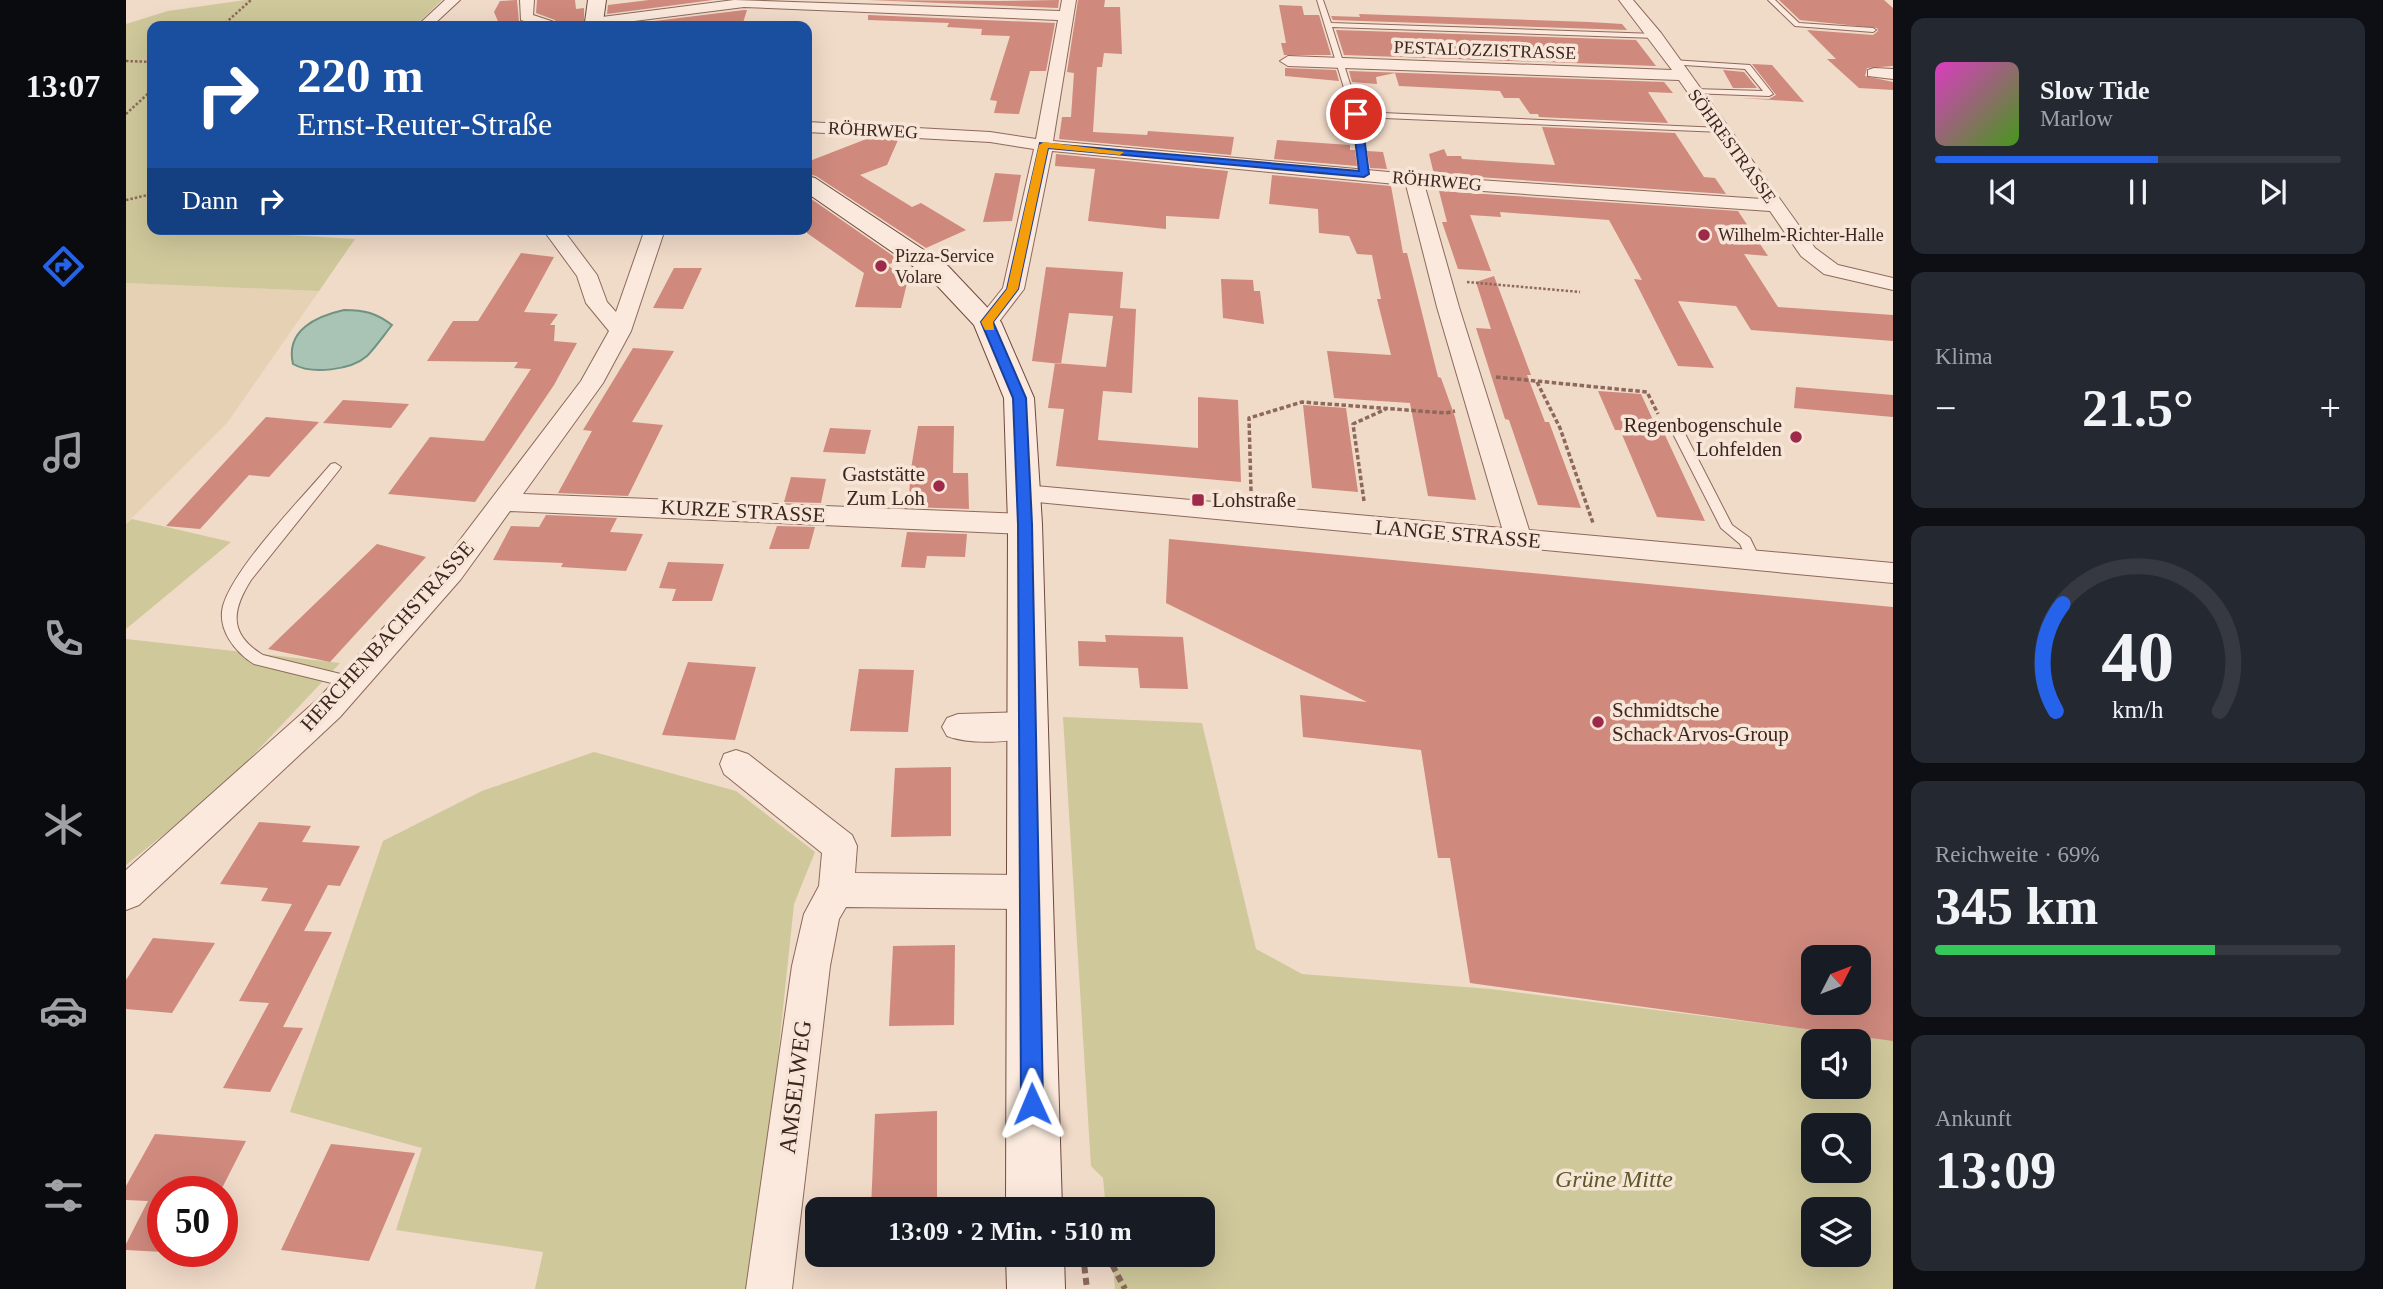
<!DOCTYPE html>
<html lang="de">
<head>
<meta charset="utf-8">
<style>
	body { margin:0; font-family:"Times New Roman",serif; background:#242831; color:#f1f3f6; height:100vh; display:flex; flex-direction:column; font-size:26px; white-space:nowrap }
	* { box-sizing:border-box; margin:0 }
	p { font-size:23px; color:#9ea1a6 }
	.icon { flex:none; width:38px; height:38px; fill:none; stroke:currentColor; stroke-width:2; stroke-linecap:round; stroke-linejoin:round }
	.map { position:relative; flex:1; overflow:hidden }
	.drawer { display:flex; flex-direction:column; gap:18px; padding:18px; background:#0d0f14; width:490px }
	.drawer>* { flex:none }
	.top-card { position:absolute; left:21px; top:21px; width:665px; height:214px; border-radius:14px; box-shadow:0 7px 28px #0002; background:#1a4fa0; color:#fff; overflow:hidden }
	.needle { width:46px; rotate:48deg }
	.fabs { position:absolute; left:1675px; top:945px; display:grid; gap:14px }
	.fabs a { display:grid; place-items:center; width:70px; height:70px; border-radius:14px; background:#171b24; box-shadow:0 7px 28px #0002; font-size:35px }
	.speed { position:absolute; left:21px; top:1176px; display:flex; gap:14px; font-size:35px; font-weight:700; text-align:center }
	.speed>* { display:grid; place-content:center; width:91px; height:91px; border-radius:50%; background:#171b24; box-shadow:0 7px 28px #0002; line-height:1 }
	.speed .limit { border:10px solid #d22; background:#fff; color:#111 }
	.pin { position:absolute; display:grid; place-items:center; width:60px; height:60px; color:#fff; margin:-30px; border:4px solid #fff; border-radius:50%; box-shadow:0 2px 7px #0007 }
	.me { position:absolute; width:77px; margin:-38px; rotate:359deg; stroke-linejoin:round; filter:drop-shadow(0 0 5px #0008) }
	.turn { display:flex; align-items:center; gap:24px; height:147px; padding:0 35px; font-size:32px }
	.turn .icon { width:91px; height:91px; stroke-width:2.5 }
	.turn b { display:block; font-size:49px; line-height:60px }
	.then { display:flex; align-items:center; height:66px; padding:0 35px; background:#0003; gap:14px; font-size:26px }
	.big { font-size:52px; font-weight:700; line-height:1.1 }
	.drawer .widget { flex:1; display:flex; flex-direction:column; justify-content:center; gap:10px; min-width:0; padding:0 24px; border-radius:14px; background:#242831 }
	.drawer .dial { align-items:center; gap:0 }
	.dial svg { height:182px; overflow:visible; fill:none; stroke:#363941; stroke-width:7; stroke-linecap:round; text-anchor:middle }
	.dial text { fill:#f1f3f6; stroke:none }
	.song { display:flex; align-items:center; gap:21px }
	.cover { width:84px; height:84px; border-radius:10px; background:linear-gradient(135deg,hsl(310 70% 55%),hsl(100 70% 35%)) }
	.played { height:7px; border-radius:4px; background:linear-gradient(90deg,#2563eb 55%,#363941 55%) }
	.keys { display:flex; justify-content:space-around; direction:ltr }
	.heat { display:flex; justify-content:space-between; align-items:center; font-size:38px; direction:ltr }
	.charge { height:10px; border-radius:5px; background:linear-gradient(90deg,#34c759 69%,#363941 0) }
	.trip { position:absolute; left:679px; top:1197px; width:410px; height:70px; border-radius:14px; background:#171b24; box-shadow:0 7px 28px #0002; font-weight:700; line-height:70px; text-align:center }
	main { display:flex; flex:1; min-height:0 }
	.menu { display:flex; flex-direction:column; width:126px; justify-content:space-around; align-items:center; background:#090b0e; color:#9ea1a6 }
	.menu .icon { width:49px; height:49px }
	.menu .current { color:#2563eb }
	.menu b { font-size:32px; color:#f1f3f6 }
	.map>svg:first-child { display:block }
</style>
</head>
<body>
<main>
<nav class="menu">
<b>13:07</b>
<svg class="icon current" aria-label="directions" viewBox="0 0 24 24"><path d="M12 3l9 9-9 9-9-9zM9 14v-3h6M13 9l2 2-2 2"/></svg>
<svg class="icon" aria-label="music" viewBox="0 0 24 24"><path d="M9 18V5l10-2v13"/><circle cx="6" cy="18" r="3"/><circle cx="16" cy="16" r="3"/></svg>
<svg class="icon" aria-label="phone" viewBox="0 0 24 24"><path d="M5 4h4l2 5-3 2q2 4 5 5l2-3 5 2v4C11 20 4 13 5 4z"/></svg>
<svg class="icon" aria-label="climate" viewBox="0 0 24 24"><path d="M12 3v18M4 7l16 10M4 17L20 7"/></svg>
<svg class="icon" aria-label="car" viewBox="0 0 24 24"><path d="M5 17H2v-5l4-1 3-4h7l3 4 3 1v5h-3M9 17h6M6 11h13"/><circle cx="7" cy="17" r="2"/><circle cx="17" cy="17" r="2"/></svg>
<svg class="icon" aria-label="filters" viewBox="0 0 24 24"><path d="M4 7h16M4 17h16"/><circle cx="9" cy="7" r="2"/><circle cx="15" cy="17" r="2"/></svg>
</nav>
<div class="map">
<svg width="1767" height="1289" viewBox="0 0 1767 1289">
	<rect width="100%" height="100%" fill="#f0dac8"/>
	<polygon fill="#e6d1b5" points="0,283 193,291 101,423 0,524"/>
	<g fill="#cfc89b" fill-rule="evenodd">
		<polygon points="119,0 316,0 289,26 26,26 26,229 134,229 130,233 229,239 193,291 0,283 0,24 42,11"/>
		<polygon points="6,519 105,542 0,629 0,524"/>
		<polygon points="0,639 214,663 98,786 0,865"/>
		<path d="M937 717 1076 723 1130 949 1176 974 1364 989 1767 1040V1289H989L986 1255H1076V1209H980L977 1178 965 1166ZM1687 1041H1732V1087H1687ZM1687 1125H1732V1171H1687ZM1687 1209H1732V1255H1687Z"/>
		<polygon points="468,752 610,791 689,852 668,904 643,1141 623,1289 409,1289 417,1252 270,1230 296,1148 164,1112 257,841 356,791"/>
	</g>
	<path fill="#a9c4b5" stroke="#6f9381" stroke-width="2" d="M218 310C239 310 250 313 266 325 258 335 250 347 241 356 225 370 186 375 167 364 159 330 191 316 218 310Z"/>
	<g fill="#cf897d" fill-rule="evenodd">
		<polygon points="391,0 393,22 405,26 374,26 368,12 374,1"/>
		<polygon points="411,0 449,0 450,9 458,8 458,26 431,26 429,20 410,13"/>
		<polygon points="523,0 587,0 481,14 482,5"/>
		<polygon points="743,0 873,1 933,0 932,8"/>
		<polygon points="952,0 979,0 978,7 994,7 996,54 978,53 976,67 971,67 967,132 1021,135 1022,131 1108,137 1105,155 933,139 936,117 945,117 948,73 941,72"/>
		<polygon points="1653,0 1758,0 1767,8 1767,66 1741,68 1739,76 1767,82 1767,90 1733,88 1701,59 1710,59 1681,30 1747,35 1752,31 1751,28 1674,20"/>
		<polygon points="1153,5 1176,6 1178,15 1193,15 1205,55 1158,55 1155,43 1160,43"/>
		<polygon points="621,10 616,26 488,26 618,10"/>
		<polygon points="1233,14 1463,22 1496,24 1501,30 1207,20 1205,16 1234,17"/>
		<polygon points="742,15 929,23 920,71 904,71 893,114 868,113 871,101 864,100 884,36 855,35 856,29 821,27 823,23 742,20"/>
		<polygon points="1210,30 1510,40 1530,66 1218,55"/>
		<polygon points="1626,64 1646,65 1678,102 1615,98 1643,99 1650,95"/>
		<polygon points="1159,68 1210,70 1213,81 1159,76"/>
		<polygon points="1597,70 1618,72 1631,88 1607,88"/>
		<polygon points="1223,71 1538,82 1547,93 1522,92 1542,123 1413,117 1412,114 1404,114 1393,98 1378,98 1374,91 1273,86 1269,73 1250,77 1251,84 1226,82"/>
		<polygon points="1416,127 1549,133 1578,177 1589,178 1600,194 1308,174 1303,154 1318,149 1321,156 1335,156 1336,159 1429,165"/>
		<polygon points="743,138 772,140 761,165 734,175 786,207 795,203 840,230 800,248 690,176 681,174 681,162"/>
		<polygon points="1151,140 1224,145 1224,150 1229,150 1231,166 1148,159"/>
		<polygon points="1241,151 1257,152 1261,169 1244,168"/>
		<polygon points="930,154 1102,171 1093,219 1040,216 1040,229 962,221 969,169 929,166"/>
		<polygon points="869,173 895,175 886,221 857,222"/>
		<polygon points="1146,175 1265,186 1277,253 1281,253 1312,377 1315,378 1329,417 1350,500 1302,496 1284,403 1208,398 1201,351 1265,355 1251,299 1255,299 1246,255 1231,254 1223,236 1193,233 1192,209 1143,204"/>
		<polygon points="1313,191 1612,211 1642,256 1618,254 1652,307 1767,315 1767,341 1625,330 1610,306 1552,301 1588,368 1552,366 1508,279 1516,280 1483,220 1374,212 1375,217 1344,215 1365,271 1332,269 1316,222 1321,222"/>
		<polygon points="681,196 773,260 761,265 782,279 775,308 729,307 738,273 681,233"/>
		<polygon points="395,253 428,257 398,312 432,314 424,325 429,325 428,341 451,343 428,385 349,502 262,494 304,437 358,441 405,369 388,368 392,362 301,361 327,321 352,321"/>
		<polygon points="920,267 997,272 994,308 1010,309 1006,393 977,391 972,440 1072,448 1072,397 1112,400 1115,482 930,466 938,409 922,408 929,363 980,367 987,316 943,313 935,364 906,361"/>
		<polygon points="548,268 576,268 557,309 527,308"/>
		<polygon points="1368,276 1405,375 1401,375 1419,422 1423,422 1455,508 1412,505 1383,420 1379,419 1350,328 1365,329 1350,282"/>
		<polygon points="1095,279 1127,280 1128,291 1134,291 1138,324 1097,318"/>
		<polygon points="507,348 548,351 506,422 537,425 502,496 432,493 466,431 457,430"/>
		<polygon points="1670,387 1767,395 1767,417 1668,408"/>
		<polygon points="1472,391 1515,394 1533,433 1538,433 1579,521 1531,517 1494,430 1489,430"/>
		<polygon points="217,400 283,404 265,428 197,423"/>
		<polygon points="1177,405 1220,408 1232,492 1186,488"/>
		<polygon points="140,417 193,422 143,477 123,475 74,529 40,526"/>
		<polygon points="792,426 828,426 827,473 842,473 843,509 783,507 784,475"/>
		<polygon points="704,428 745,430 739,454 697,452"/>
		<polygon points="665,477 700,479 695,503 658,502"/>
		<polygon points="420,515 491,518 484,532 517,534 500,571 435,567 437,563 367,560 385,526 413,527"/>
		<polygon points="651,526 689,527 683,549 643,549"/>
		<polygon points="781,532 841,534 839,557 801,556 799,568 775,567"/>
		<path d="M1043 539 1767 607V1041L1344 983 1324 858H1312L1295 750 1177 737 1174 695 1241 702 1040 603ZM1687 957H1732V1003H1687Z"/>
		<polygon points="251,544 300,557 204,662 142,649"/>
		<polygon points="542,562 598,564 586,601 546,601 550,589 533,588"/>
		<polygon points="979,635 1057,637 1062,689 1014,688 1012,668 953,666 952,641 980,642"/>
		<polygon points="562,662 630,667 609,740 536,735"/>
		<polygon points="733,669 788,670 782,732 724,731"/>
		<polygon points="825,767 825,836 765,837 769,768"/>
		<polygon points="133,822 185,826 176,842 234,846 214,886 202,885 178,931 206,932 157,1027 177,1028 144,1092 97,1088 143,1003 113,1001 166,904 135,901 142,888 94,884"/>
		<polygon points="27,938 89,943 46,1013 0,1009 0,980"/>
		<polygon points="829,945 828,1025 763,1026 767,946"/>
		<polygon points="811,1111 811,1209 745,1209 749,1114"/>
		<polygon points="29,1134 120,1141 94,1192 37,1192 37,1252 0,1250 0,1244 22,1201 0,1200 0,1186"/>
		<polygon points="205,1144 289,1153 243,1261 155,1250"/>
	</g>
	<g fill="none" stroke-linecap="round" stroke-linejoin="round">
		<defs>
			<g id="service">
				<polygon points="1191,0 1197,0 1205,23 1530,34 1534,36 1530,38 1206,27 1233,112 1596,128 1600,130 1596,132 1234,117 1242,174 1235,176 1226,114"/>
				<polygon points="1642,0 1649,0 1673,23 1747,28 1750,30 1747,32 1669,26"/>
				<polygon points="1546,60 1624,65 1647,94 1643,96 1564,93 1564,89 1567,89 1637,91 1619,69 1543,64 1543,60"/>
				<polygon points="1548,420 1554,424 1606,525 1624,538 1635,561 1633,564 1623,564 1614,544 1595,528 1542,424"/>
				<path d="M209 463 215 467 213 470 125 580C106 610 102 634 137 655L231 678 233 682 231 686 226 688 128 664C109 652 91 629 97 606 108 567 177 497 205 464Z"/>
			</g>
			<g id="minor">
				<polygon points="319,0 334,0 306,26 291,26"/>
				<polygon points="394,0 408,0 407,15 428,22 429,26 413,26 395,20"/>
				<polygon points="608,0 934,11 936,0 950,0 927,141 1338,179 1636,199 1553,80 1162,66 1154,61 1162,56 1546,70 1493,0 1507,0 1535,33 1689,248 1712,265 1767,278 1767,290 1698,274 1675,256 1644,211 1299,187 1333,307 1403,530 1767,563 1767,583 889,500 885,494 889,488 898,485 1376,528 1311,307 1280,185 926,151 898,289 869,327 853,327 850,322 877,288 908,149 864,142 681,132 681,122 864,132 910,139 932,20 618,7 469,26 461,22 468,18"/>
				<polygon points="1748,68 1767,69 1767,79 1742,76 1742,70"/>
				<polygon points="424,229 444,229 441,235 471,275 481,302 490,312 519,229 539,229 505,331 477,383 397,494 899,514 908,517 912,524 908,531 899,534 384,511 335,579 214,717 13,905 0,910 0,870 192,699 315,565 455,381 483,331 460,303 451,276 421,235"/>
				<path d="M901 712 912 716 917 725 912 734C888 743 845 745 821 736L816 727 821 718 832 714Z"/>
				<polygon points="610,750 622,754 726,835 731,846 729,873 902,875 915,880 920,892 915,904 902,909 720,907 713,919 704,966 666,1289 620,1289 666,966 678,914 693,886 696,853 598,774 594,764 598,754"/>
			</g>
			<g id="secondary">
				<polygon points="462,0 480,0 477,22 480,26 461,26 459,22"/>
				<polygon points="681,176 689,178 822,266 875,322 908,398 916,524 936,1209 880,1209 882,524 878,398 848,325 804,278 681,193"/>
				<polygon points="880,1255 938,1255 939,1289 881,1289"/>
			</g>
		</defs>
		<use href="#service" stroke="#8d695c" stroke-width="2"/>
		<use href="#minor" stroke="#8d695c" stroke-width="2"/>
		<use href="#secondary" stroke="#6f4a3f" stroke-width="2"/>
		<g stroke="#8d695c" stroke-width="2.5" stroke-dasharray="2.5 2" stroke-linecap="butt">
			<polyline points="96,26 125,0"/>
			<polyline points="0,61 26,62"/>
			<polyline points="0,114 26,90"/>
			<polyline points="0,200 26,194"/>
			<polyline points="1341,282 1454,292"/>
		</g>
		<g stroke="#8d695c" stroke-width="3.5" stroke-dasharray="4.5 2.5" stroke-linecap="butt">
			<polyline points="1370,377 1521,392 1532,414"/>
			<polyline points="1411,382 1434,428 1467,523"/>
			<polyline points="1125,491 1123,418 1176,402 1320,413 1329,411"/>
			<polyline points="1238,501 1227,424 1260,409"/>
		</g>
		<g stroke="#8d695c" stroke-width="6" stroke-dasharray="7 4.5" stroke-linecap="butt">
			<polyline points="957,1255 961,1289"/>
			<polyline points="981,1255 999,1289"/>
		</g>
		<use href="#service" fill="#fae9dc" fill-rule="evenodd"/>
		<use href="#minor" fill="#fae9dc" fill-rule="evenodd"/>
		<use href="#secondary" fill="#fae9dc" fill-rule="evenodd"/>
	</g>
	<polygon fill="#2563eb" stroke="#184099" stroke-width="2" points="1230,111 1235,114 1243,174 1238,177 922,148 892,289 867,322 900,398 906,524 917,1104 914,1111 906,1115 899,1111 895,1104 892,524 887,398 855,322 881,289 914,143 1233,171 1226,114"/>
	<polygon fill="#f59e0b" points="918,142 998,152 994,155 922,148 892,289 867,322 868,330 859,330 855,322 881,289 913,145"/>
	<g fill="#9e2a49" stroke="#f7e6d8" stroke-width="2.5">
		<circle cx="1578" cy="235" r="7"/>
		<circle cx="755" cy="266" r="7"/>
		<circle cx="1670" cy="437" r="7"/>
		<circle cx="813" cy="486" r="7"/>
		<rect x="1065" y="493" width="14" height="14" rx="3.5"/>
		<circle cx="1472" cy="722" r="7"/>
	</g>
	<g text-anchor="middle" stroke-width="7" stroke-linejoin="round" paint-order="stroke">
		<g font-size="18" fill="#3d2620" stroke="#f7e6d8">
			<text transform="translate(1359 50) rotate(2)" y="6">PESTALOZZISTRASSE</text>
			<text transform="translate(747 130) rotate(3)" y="6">RÖHRWEG</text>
			<text transform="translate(1606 146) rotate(54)" y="6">SÖHRESTRASSE</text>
			<text transform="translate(1311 181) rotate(5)" y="6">RÖHRWEG</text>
		</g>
		<g font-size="18" fill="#3d2620" stroke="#f7e6d8" text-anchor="start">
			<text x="1592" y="241">Wilhelm-Richter-Halle</text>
			<text x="769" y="262">Pizza-Service<tspan x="769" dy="21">Volare</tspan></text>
		</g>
		<g font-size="21" fill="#3d2620" stroke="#f7e6d8" text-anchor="end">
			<text x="1656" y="432">Regenbogenschule<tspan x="1656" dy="24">Lohfelden</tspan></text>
			<text x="799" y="481">Gaststätte<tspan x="799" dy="24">Zum Loh</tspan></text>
			<text x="1086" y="507" text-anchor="start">Lohstraße</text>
			<text x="1486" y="717" text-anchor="start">Schmidtsche<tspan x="1486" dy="24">Schack Arvos-Group</tspan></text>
		</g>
		<g font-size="21" fill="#3d2620" stroke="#f7e6d8">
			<text transform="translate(617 511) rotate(3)" y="7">KURZE STRASSE</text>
			<text transform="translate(1332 534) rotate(5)" y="7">LANGE STRASSE</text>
			<text transform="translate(261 636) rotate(-48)" y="7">HERCHENBACHSTRASSE</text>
		</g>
		<g font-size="24" fill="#3d2620" stroke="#f7e6d8">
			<text transform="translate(669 1087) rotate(-83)" y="8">AMSELWEG</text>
		</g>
		<g font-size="24" font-style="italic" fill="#5a5a26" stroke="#f7e6d8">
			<text x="1488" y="1187">Grüne Mitte</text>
		</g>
	</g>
</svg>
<div class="fabs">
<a><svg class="needle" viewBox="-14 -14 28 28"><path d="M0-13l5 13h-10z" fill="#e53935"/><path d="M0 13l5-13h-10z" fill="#9ea1a6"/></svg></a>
<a><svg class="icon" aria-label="sound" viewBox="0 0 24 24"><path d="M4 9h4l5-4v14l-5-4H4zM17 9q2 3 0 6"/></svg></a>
<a><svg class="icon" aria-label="search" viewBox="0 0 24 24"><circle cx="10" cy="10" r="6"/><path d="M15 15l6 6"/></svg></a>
<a><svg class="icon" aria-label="layers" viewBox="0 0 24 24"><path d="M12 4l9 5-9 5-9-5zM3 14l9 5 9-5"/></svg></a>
</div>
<div class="speed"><div class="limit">50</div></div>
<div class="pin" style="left:1230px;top:114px;background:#d93025"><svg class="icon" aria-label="arrive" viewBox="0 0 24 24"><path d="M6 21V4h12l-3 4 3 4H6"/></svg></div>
<svg class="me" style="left:906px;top:1104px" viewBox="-20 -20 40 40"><path d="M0-17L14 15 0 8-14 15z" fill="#2563eb" stroke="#fff" stroke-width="4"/></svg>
<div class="trip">13:09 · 2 Min. · 510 m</div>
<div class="top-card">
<div class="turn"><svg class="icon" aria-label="right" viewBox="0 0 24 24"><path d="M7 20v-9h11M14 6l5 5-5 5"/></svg><div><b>220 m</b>Ernst-Reuter-Straße</div></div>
<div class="then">Dann<svg class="icon" aria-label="right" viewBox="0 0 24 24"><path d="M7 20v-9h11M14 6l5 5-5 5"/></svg></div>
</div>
</div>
<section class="drawer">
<div class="widget">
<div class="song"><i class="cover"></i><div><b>Slow Tide</b><p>Marlow</p></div></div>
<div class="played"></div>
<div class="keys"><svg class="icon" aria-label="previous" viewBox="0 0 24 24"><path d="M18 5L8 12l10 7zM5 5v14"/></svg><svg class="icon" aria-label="pause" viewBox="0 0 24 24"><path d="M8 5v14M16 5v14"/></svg><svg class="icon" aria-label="next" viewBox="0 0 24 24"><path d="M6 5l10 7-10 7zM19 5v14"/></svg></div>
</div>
<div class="widget"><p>Klima</p>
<div class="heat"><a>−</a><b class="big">21.5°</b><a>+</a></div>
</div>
<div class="widget dial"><svg viewBox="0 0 100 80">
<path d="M14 69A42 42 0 1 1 86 69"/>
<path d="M14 69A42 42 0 0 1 17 22" stroke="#2563eb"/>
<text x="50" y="56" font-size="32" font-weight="700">40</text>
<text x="50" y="72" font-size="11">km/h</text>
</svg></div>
<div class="widget"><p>Reichweite · 69%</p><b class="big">345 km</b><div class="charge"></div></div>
<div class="widget"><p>Ankunft</p><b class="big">13:09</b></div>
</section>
</main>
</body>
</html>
